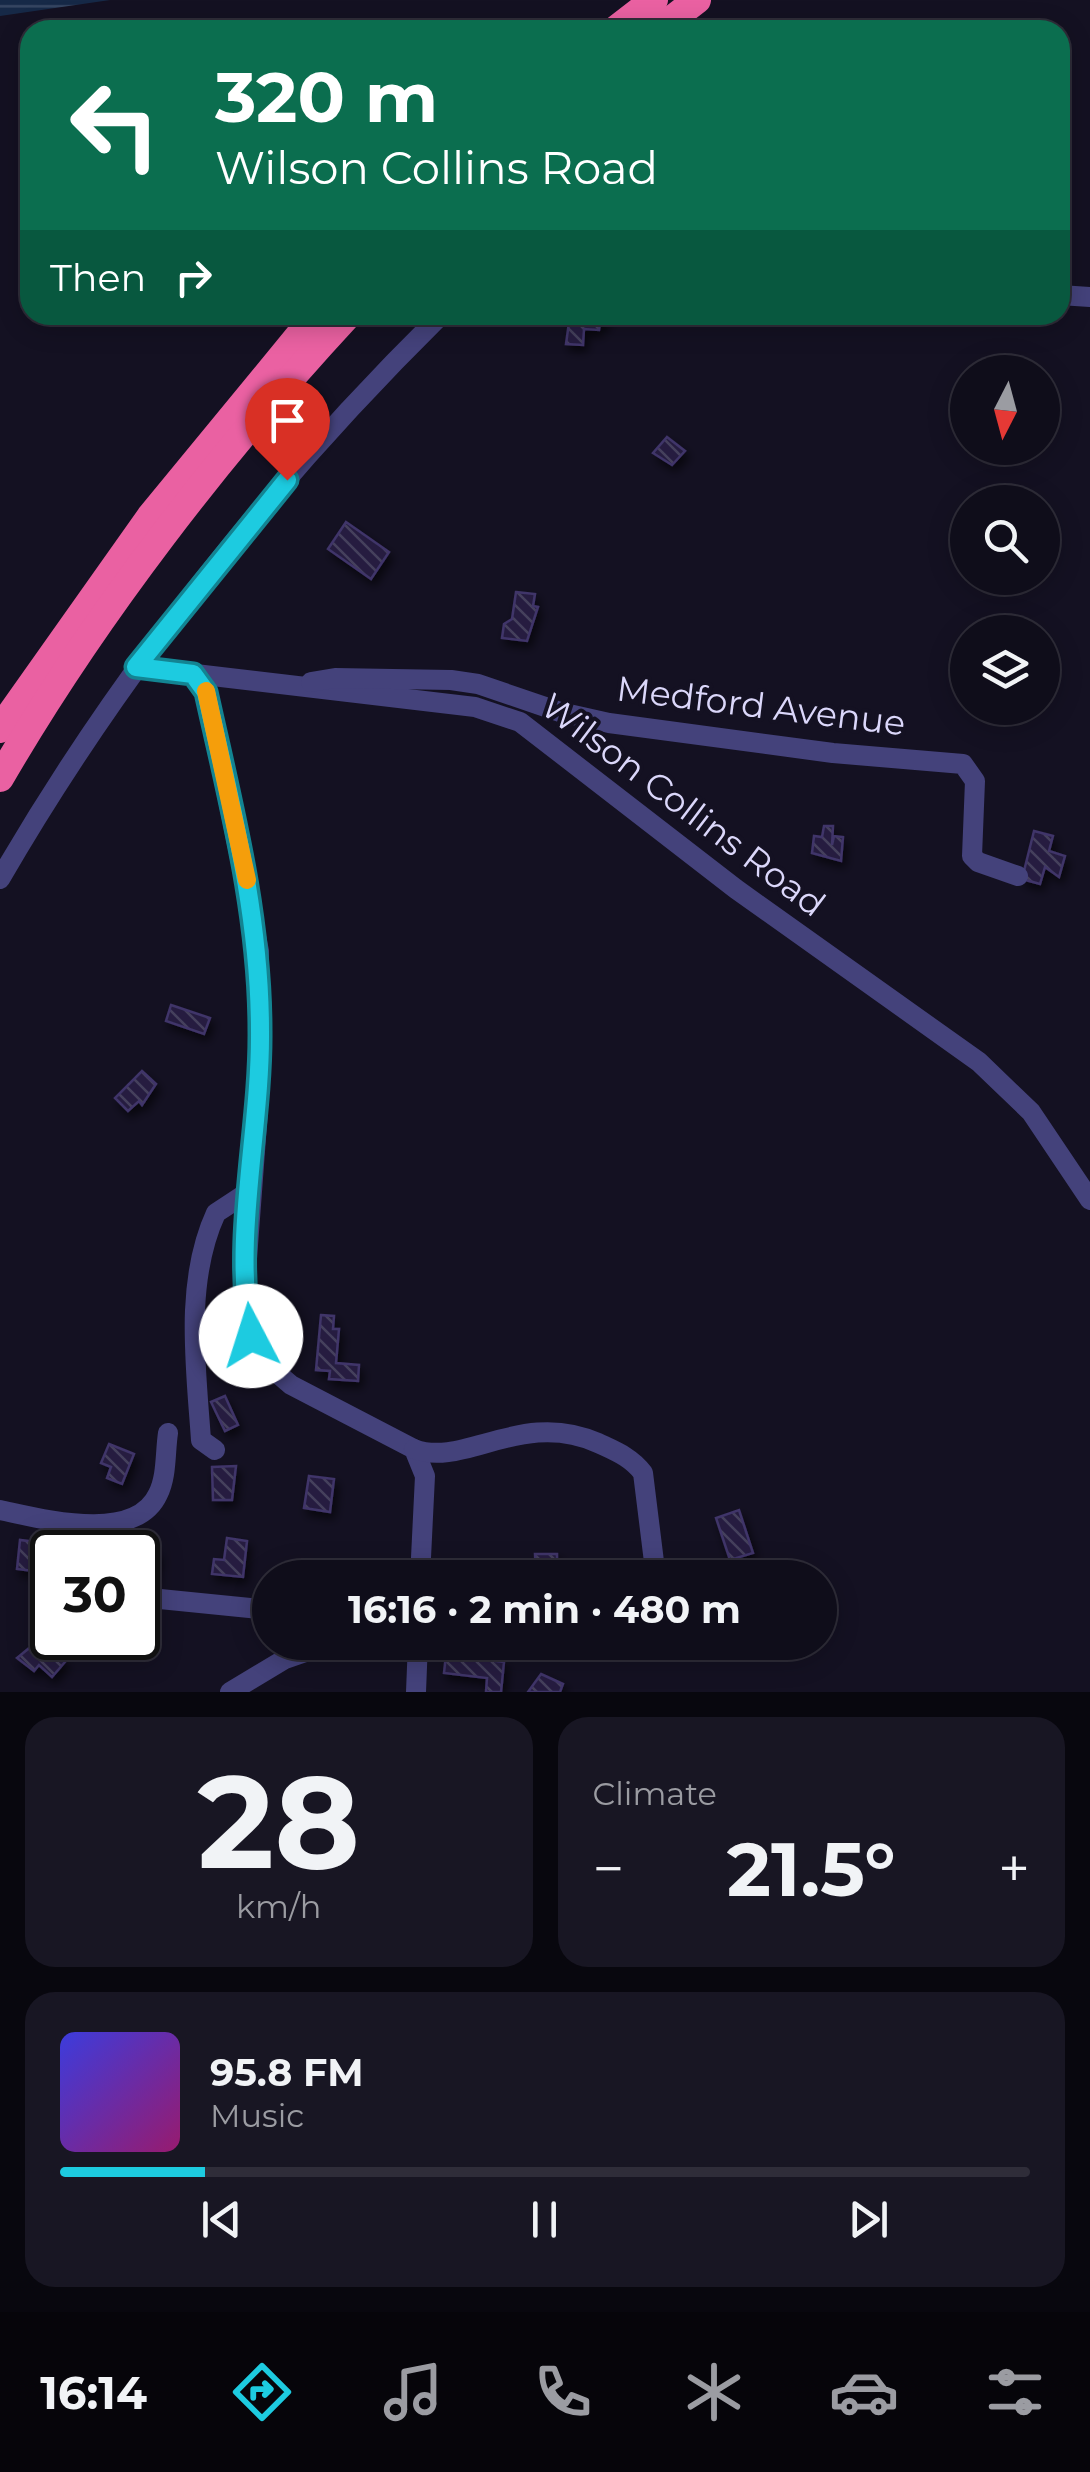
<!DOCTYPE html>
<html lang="en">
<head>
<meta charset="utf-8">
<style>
	body { margin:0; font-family:Montserrat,sans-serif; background:#181623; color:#f1f3f6; height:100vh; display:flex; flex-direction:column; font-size:38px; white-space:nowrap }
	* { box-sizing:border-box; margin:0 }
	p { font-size:32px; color:#9b9ca2 }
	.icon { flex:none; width:55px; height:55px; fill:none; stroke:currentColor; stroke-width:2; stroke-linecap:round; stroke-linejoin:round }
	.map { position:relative; height:1692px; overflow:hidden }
	.drawer { display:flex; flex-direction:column; gap:25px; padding:25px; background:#08070e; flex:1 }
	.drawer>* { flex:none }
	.top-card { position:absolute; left:20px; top:20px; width:1050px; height:305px; border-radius:30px; box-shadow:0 5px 25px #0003,0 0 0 2px #2f2d39; background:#0b6e4f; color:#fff; overflow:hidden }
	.needle { width:65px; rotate:186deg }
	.controls { position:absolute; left:950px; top:355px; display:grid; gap:20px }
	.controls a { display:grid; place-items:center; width:110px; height:110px; border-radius:50%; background:#0f0d1a; box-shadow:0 5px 25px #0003,0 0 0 2px #2f2d39; font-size:50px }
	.speed { position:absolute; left:30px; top:1530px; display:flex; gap:20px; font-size:50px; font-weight:700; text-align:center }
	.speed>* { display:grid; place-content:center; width:130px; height:130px; border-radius:50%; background:#0f0d1a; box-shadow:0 5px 25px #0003,0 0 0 2px #2f2d39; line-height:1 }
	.speed .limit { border:5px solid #111; border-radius:15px; background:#fff; color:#111 }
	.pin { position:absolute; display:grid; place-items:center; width:85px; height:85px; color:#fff; margin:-102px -42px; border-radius:50% 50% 50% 0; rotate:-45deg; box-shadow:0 0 10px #0007 }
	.pin .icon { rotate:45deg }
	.me { position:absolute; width:110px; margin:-55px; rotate:355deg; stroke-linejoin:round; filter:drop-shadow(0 0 8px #0008) }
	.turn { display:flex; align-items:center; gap:35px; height:210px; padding:0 30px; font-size:45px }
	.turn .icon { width:130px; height:130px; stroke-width:2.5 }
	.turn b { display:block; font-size:70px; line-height:85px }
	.then { display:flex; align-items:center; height:95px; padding:0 30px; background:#0003; gap:20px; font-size:38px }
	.big { font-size:75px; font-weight:700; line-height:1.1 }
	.drawer .tile { flex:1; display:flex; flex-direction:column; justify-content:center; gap:15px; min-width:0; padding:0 35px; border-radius:30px; background:#181623 }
	.drawer .dial { align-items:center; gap:0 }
	.dial b { font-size:130px; line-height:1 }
	.song { display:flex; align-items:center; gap:30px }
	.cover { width:120px; height:120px; border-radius:15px; background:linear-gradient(135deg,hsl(240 70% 55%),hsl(320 70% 35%)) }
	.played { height:10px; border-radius:5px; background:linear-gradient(90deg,#1dcbe0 15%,#2f2d39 15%) }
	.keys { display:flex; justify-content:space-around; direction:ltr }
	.heat { display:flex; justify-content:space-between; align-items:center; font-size:55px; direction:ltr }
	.drawer .tiles { flex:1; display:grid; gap:25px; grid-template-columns:1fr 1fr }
	.tile:last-child { grid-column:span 2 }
	.trip { position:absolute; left:252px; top:1560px; width:585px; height:100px; border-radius:50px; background:#0f0d1a; box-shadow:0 5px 25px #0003,0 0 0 2px #2f2d39; font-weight:700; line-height:100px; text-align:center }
	.tabs { display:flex; height:160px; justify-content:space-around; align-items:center; background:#06050a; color:#9b9ca2 }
	.tabs .icon { width:70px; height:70px }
	.tabs .selected { color:#1dcbe0 }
	.tabs b { font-size:45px; color:#f1f3f6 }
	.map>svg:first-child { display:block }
</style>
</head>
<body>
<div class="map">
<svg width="1090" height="1692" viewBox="0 0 1090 1692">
	<defs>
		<pattern id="water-rules" width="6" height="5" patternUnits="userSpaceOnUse" patternTransform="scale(2.5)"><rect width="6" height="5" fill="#162947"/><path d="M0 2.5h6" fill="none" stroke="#374762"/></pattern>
		<pattern id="building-back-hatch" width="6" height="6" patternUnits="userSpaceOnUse" patternTransform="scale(2.5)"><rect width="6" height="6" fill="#261f40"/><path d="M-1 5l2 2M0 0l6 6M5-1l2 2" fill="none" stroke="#453f5c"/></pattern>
		<filter id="shadow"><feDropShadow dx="3.5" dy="6" stdDeviation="5" flood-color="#0009"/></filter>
	</defs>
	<rect width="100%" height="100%" fill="#141122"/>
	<polygon fill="url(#water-rules)" points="0,0 110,0 0,16"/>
	<g fill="url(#building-back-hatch)" stroke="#3f3469" stroke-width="2.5" filter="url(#shadow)">
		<polygon points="570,315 597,320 597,315 606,316 605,323 600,323 599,330 584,329 583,345 566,344"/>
		<polygon points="667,437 685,451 672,465 653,453"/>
		<polygon points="346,522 389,552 371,579 328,549"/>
		<polygon points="516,592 535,594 533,606 538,607 527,641 502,638 504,624 512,619"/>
		<polygon points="824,826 833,826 832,845 834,836 843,837 841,861 812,853 814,836 822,837"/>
		<polygon points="1034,831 1053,836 1049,851 1065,856 1059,877 1045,867 1040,884 1022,879"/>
		<polygon points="171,1005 210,1018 204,1034 166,1021"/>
		<polygon points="142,1071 156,1084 142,1105 139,1101 128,1111 115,1098"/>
		<polygon points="321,1315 334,1316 333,1329 339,1329 336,1363 359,1365 358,1381 329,1379 330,1371 316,1370"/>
		<polygon points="225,1396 238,1425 225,1431 211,1402"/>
		<polygon points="109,1444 134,1454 122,1484 107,1478 111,1467 101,1463"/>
		<polygon points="236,1466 232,1500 213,1500 212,1467"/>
		<polygon points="309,1476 334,1479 330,1512 304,1508"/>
		<polygon points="739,1510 753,1553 730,1560 716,1518"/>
		<polygon points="38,1534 54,1536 50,1573 17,1569 20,1540 37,1542"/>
		<polygon points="227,1538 247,1541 243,1577 212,1574 214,1559 224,1560"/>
		<polygon points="72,1539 96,1542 95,1552 70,1552"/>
		<polygon points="128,1551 158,1553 152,1580 138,1579 138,1552"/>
		<polygon points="535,1554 557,1554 557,1577 565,1578 536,1578"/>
		<polygon points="628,1568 629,1578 601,1578 600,1571"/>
		<polygon points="39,1640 65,1662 52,1677 39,1665 34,1671 17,1658"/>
		<polygon points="462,1649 480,1651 480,1659 504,1662 501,1692 486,1692 487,1678 444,1673 446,1655 461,1657"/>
		<polygon points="541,1674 563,1684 560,1692 528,1692"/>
	</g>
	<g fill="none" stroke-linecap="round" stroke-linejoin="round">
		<g stroke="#44427b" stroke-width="20">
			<polyline points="1060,295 1090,297"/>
			<polyline points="136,667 475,707 520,722 736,889 979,1062 1031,1112 1090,1200"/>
			<polyline points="193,674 206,692 259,951 258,1111 246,1272 251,1336 263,1361 291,1385 414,1449 425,1476 420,1578"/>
			<polyline points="311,682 335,678 451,680 478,684 560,712 609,723 833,753 963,764 975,781 972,856 978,862 1018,876"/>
			<path d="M0 879C120 672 271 483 441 315"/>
			<path d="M414 1449C464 1468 522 1409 598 1443 615 1451 631 1457 643 1473L656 1578"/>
			<path d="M215 1450 201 1440C196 1367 184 1282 216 1213L251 1190"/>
			<path d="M0 1510C43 1519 135 1544 158 1494 167 1476 165 1453 168 1433"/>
			<polyline points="138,1602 160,1599 270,1610"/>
			<polyline points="230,1692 285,1659 334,1642"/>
			<polyline points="416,1692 418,1642"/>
		</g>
		<g stroke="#ea61a2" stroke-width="28">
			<polyline points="615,30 654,0"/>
			<polyline points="658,30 697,0"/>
			<polyline points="0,729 150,517 316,315"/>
			<path d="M0 778C94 616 220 453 348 315"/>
		</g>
	</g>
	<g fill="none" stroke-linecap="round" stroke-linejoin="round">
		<defs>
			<path id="route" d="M251 1336C232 1238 261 1130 260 1031 260 914 231 805 206 692L193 674 136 667 287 480"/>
		</defs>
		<use href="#route" stroke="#138492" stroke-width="25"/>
		<use href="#route" stroke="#1dcbe0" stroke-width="18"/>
		<polyline stroke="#f59e0b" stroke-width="18" points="206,691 247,880"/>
	</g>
	<g text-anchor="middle" stroke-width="8" stroke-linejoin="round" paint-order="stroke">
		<g font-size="35" fill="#dbd7fa" stroke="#141122">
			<text transform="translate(761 706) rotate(7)" y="12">Medford Avenue</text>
			<text transform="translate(683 805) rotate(37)" y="12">Wilson Collins Road</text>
		</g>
	</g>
</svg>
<div class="controls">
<a><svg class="needle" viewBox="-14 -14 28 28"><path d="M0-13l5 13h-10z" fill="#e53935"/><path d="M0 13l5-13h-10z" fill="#9b9ca2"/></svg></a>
<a><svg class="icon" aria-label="search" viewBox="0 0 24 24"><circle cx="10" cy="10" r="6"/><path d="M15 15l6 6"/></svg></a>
<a><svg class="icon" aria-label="layers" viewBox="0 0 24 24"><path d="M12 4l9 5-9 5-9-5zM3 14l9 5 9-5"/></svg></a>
</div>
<div class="speed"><div class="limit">30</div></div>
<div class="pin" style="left:287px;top:480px;background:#d93025"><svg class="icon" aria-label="arrive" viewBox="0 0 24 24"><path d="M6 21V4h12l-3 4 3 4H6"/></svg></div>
<svg class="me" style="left:251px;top:1336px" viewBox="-20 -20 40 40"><circle r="19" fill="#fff"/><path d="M0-13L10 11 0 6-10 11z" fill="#1dcbe0"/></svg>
<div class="trip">16:16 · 2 min · 480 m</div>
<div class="top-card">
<div class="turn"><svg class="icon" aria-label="left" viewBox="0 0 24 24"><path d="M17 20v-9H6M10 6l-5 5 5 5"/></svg><div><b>320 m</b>Wilson Collins Road</div></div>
<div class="then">Then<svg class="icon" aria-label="right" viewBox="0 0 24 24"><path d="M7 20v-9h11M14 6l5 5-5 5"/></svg></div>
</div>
</div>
<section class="drawer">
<div class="tiles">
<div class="tile dial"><b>28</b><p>km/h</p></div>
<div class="tile"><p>Climate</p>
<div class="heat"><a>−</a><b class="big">21.5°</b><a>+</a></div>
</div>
<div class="tile">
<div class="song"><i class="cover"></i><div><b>95.8 FM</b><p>Music</p></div></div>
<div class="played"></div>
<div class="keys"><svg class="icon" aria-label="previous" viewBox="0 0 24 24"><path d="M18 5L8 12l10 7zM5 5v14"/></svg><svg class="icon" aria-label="pause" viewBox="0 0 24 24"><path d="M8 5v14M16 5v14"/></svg><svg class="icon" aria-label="next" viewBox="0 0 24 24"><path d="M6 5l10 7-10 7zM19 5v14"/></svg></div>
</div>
</div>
</section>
<nav class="tabs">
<b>16:14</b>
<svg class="icon selected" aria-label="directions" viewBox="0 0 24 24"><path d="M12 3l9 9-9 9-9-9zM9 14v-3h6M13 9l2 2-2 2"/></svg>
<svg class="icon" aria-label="music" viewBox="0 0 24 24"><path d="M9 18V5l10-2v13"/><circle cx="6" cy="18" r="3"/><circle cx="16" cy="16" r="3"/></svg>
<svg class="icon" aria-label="phone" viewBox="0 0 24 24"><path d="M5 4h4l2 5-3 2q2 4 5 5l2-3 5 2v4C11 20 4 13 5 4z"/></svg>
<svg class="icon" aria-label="climate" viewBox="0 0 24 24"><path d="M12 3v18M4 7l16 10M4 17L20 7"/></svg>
<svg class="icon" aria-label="car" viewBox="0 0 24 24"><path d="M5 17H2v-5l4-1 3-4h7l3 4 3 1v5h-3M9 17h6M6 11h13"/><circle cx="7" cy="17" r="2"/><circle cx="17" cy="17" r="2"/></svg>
<svg class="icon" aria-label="filters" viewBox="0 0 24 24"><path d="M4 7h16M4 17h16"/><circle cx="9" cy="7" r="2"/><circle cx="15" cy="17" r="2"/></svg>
</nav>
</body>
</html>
